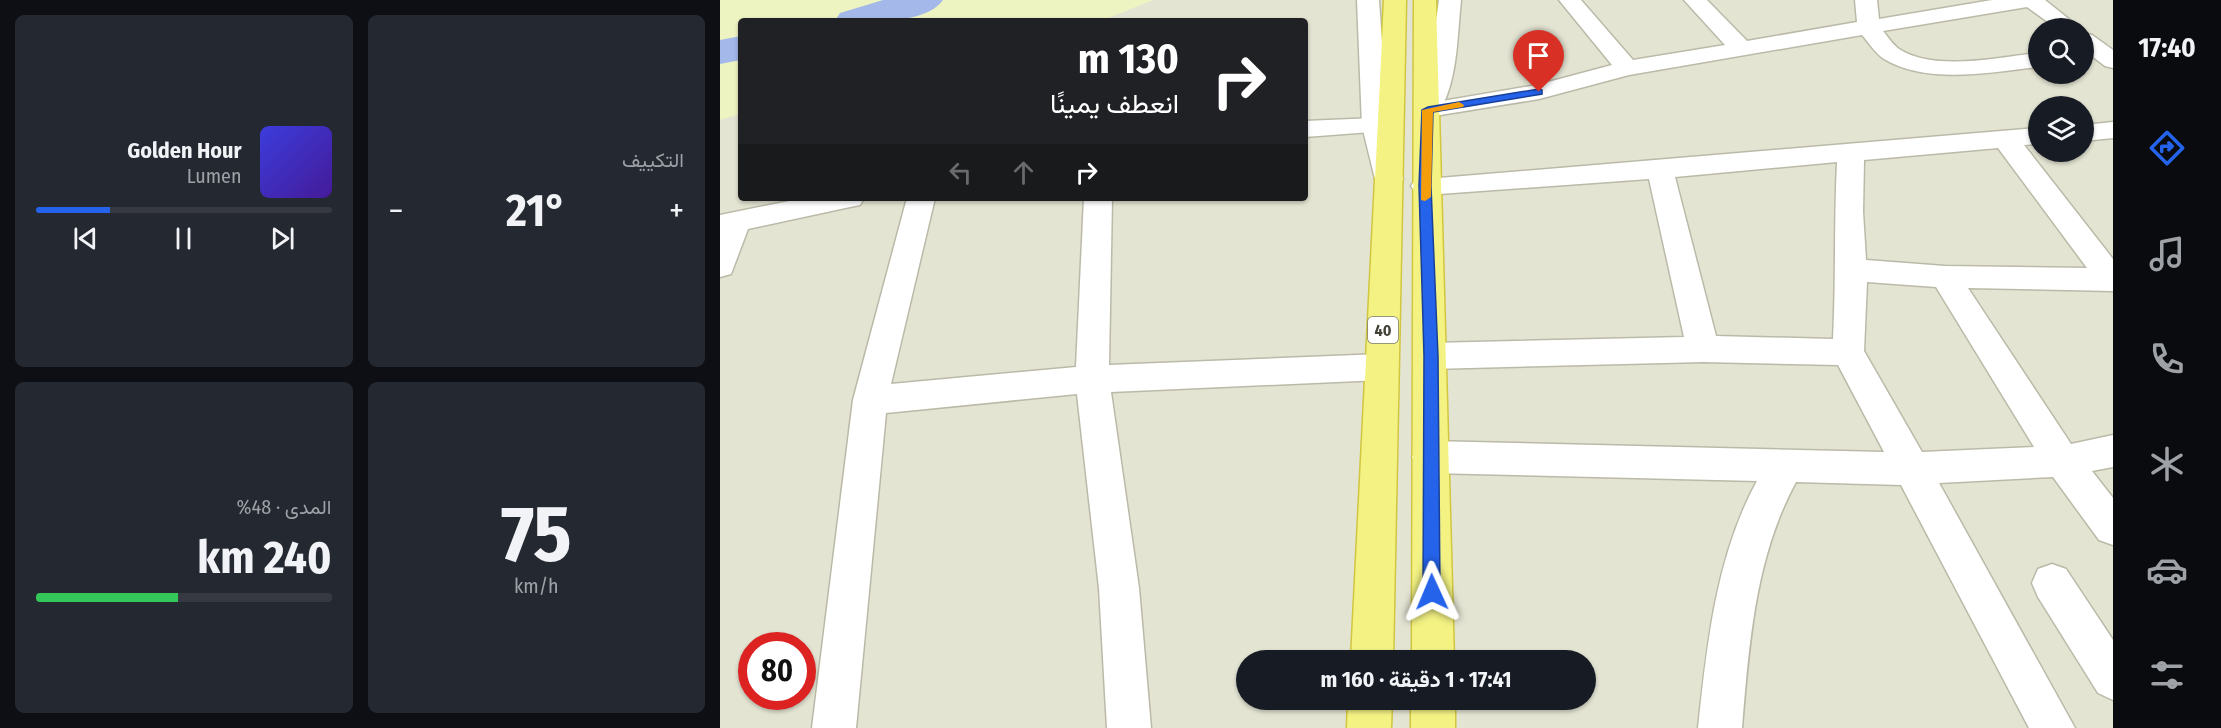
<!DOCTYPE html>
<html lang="ar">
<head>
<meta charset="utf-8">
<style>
	body { margin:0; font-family:"Fira Sans Condensed",Vazirmatn,sans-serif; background:#242831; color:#f1f3f6; direction:rtl; height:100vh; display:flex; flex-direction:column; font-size:22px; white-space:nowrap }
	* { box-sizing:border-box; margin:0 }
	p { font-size:20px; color:#9ea1a6 }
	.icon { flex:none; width:33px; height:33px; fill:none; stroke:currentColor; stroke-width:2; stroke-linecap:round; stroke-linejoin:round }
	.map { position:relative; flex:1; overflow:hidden; direction:ltr }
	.panel { display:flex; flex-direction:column; gap:15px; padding:15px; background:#0d0f14; width:720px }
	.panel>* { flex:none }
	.banner { position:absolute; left:18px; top:18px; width:570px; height:183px; border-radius:6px; box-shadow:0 2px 4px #0004; direction:rtl; background:#202124; color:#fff; overflow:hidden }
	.tools { position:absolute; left:1308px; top:18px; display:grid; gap:12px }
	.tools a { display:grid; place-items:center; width:66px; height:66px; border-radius:50%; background:#171b24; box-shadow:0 2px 4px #0004; font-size:30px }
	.speed { position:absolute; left:18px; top:632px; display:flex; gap:12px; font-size:30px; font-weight:700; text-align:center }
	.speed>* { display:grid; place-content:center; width:78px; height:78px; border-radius:50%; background:#171b24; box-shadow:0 2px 4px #0004; line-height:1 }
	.speed .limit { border:9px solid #d22; background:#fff; color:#111 }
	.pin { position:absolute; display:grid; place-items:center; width:51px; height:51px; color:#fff; margin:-62px -26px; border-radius:50% 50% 50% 0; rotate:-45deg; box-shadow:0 0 6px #0007 }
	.pin .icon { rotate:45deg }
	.me { position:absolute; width:66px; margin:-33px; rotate:359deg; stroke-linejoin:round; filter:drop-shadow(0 0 4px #0008) }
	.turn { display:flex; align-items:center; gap:21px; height:126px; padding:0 30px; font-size:27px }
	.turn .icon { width:78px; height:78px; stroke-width:2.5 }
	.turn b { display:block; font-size:42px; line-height:51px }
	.lanes { display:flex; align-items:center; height:57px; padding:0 30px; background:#0003; justify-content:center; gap:30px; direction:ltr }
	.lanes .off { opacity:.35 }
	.big { font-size:45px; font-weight:700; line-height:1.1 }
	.panel .widget { flex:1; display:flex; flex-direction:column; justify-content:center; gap:9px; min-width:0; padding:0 21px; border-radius:9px; background:#242831 }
	.panel .dial { align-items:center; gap:0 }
	.dial b { font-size:78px; line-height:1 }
	.song { display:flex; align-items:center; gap:18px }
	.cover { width:72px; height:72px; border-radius:9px; background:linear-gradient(135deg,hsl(240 70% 55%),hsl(260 70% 35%)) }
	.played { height:6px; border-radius:3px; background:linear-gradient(90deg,#2563eb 25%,#363941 25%) }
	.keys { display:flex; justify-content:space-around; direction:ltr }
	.heat { display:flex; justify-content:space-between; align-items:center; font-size:33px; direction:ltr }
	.charge { height:9px; border-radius:4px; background:linear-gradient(90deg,#34c759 48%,#363941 0) }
	.panel .tiles { flex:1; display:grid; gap:15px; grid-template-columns:repeat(2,1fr) }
	.trip { position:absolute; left:516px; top:650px; width:360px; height:60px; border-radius:30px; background:#171b24; box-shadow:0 2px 4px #0004; font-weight:700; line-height:60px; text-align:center; direction:rtl }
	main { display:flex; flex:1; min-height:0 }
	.dock { display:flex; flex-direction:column; width:108px; justify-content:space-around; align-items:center; background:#090b0e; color:#9ea1a6 }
	.dock .icon { width:42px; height:42px }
	.dock .current { color:#2563eb }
	.dock b { font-size:27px; color:#f1f3f6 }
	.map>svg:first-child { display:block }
</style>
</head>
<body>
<main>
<nav class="dock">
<b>17:40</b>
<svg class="icon current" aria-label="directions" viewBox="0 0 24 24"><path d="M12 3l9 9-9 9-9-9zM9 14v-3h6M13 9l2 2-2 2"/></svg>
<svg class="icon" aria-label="music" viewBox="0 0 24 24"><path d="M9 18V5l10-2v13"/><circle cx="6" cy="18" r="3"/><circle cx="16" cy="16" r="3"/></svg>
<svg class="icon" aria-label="phone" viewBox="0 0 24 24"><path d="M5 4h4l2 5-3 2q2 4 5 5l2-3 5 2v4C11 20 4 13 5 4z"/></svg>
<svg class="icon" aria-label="climate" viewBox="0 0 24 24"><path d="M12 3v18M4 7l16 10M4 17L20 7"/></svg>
<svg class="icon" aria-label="car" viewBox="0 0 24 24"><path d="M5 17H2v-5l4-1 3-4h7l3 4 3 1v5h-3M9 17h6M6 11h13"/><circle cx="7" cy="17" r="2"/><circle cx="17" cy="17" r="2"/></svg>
<svg class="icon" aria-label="filters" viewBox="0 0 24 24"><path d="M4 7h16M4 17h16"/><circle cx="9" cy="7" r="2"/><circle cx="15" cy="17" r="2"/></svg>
</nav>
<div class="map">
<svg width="1393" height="728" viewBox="0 0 1393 728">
	<rect width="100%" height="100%" fill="#f1f0e4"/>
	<path fill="#e4e4d3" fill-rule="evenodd" d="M0 0H1393V728H0ZM21 21H585V198H21ZM1318 28H1364V74H1318ZM1318 106H1364V152H1318ZM32 645H82V696H32ZM526 660H866V699H526Z"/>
	<polygon fill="#eef3c2" points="0,0 433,0 381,21 21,21 21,114 0,120"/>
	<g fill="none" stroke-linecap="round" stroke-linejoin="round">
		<g fill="#a4b9e9" fill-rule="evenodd">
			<path d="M163 0H223C205 26 143 21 115 21L120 13Z"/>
			<polygon points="21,36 21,60 0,64 0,40"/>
		</g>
		<defs>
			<g id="minor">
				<path d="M839 0H861L913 60 1005 45 964 0H987L1027 41 1137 22 1135 0H1157L1159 19 1272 0H1325L1360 28H1336L1307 7 1163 31C1168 37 1173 45 1179 49 1214 72 1279 57 1318 53V67C1271 72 1207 85 1164 59 1156 54 1149 43 1142 35L909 75 819 99 708 117 699 115 696 110 699 105 817 85 892 65Z"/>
				<polygon points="1364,33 1372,35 1393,50 1393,68 1385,66 1364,50"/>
				<polygon points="655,118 664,121 668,126 664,131 585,137 585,121"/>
				<polygon points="1393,122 1393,138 1364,141 1364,125"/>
				<path d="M1318 128V144L1304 145 1393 259V291L1248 288 1351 444 1393 435V467L1372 471 1393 498V545L1379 540 1333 477 1219 483 1355 728H1309L1181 485 1076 482C1035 557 1029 644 1022 728H978C987 644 996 556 1037 481L710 473 697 468 692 457 697 446 710 441 1164 452 1118 365 983 362 711 369 699 365 695 356 699 347 711 343 964 337 929 179 705 195 695 192 691 186 695 180ZM1278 148 1367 268 1225 266 1146 260 1143 212 1144 160ZM1117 162C1114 221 1116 280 1113 339L996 336 955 177ZM1147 282 1216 287 1314 447 1202 452 1144 351Z"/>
				<polygon points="84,198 144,198 140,205 130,207 28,229 11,274 0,277 0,215"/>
				<polygon points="187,198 215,198 171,384 356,367 364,198 392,198 389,365 661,354 673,358 678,367 673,376 661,380 391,392 419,588 431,728 387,728 379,588 357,394 166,413 136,728 92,728 133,400"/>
				<polygon points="1332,564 1346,569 1393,640 1393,700 1378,693 1318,597 1312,583 1318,569"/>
			</g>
			<g id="tertiary">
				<polygon points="637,0 659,0 668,126 683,179 679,185 669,188 659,185 655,179 642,126"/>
				<path d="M719 0H741C737 37 738 84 717 115L708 117 699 115 696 110 708 78Z"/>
			</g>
			<g id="trunk">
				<polygon points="664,0 686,0 673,660 631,660"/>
				<polygon points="694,0 716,0 734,660 692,660"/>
				<polygon points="628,699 672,699 671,728 627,728"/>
				<rect x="691" y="699" width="44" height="29"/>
			</g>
		</defs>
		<use href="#minor" stroke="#bbbaa8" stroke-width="3"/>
		<use href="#tertiary" stroke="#bbbaa8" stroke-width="3"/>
		<use href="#trunk" stroke="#d0c63f" stroke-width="3"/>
		<use href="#minor" fill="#fff" fill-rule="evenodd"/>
		<use href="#tertiary" fill="#fff" fill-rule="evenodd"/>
		<use href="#trunk" fill="#f3f283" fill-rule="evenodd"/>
	</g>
	<polygon fill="#2563eb" stroke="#184099" stroke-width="1.5" points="819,89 822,90 822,94 713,112 711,186 718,356 720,592 718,598 712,601 706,598 703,592 704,356 699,186 702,110 708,107"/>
	<polygon fill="#f59e0b" points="739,102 744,105 743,107 713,112 711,197 705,201 701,200 702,110"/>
	<g text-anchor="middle" stroke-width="5" stroke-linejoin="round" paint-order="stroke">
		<rect fill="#fff" stroke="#7b7a72" stroke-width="1.5" x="648" y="317" width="30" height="26" rx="4.5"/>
		<g font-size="16" font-weight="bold" fill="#424135">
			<text x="663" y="336">40</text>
		</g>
	</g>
</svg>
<div class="tools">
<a><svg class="icon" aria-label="search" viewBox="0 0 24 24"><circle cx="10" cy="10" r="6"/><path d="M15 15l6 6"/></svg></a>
<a><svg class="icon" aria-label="layers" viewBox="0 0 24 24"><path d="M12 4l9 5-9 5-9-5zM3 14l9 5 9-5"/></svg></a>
</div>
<div class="speed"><div class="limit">80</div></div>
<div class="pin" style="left:819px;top:92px;background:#d93025"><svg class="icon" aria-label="arrive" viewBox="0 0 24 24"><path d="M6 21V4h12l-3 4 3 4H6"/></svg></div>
<svg class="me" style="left:712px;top:592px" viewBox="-20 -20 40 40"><path d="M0-17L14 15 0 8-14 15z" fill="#2563eb" stroke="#fff" stroke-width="4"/></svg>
<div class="trip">17:41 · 1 دقيقة · 160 m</div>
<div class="banner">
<div class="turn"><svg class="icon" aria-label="right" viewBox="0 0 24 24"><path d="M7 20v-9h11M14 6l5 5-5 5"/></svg><div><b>130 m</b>انعطف يمينًا</div></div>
<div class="lanes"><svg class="icon off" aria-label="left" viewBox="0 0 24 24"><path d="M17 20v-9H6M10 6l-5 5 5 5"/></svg><svg class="icon off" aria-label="ahead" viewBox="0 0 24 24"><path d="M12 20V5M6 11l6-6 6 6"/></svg><svg class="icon" aria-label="right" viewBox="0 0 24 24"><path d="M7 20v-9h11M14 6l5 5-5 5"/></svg></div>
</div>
</div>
<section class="panel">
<div class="tiles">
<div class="widget"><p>التكييف</p>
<div class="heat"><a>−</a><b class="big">21°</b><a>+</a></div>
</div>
<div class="widget">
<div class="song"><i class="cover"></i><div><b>Golden Hour</b><p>Lumen</p></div></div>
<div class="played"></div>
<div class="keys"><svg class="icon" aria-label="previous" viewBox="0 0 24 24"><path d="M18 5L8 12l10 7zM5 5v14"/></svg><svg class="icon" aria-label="pause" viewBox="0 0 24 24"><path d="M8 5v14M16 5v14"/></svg><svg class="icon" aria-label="next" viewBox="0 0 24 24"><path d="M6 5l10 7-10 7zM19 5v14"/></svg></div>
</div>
<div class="widget dial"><b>75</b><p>km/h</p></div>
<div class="widget"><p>المدى · 48%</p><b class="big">240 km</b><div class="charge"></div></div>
</div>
</section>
</main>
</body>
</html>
